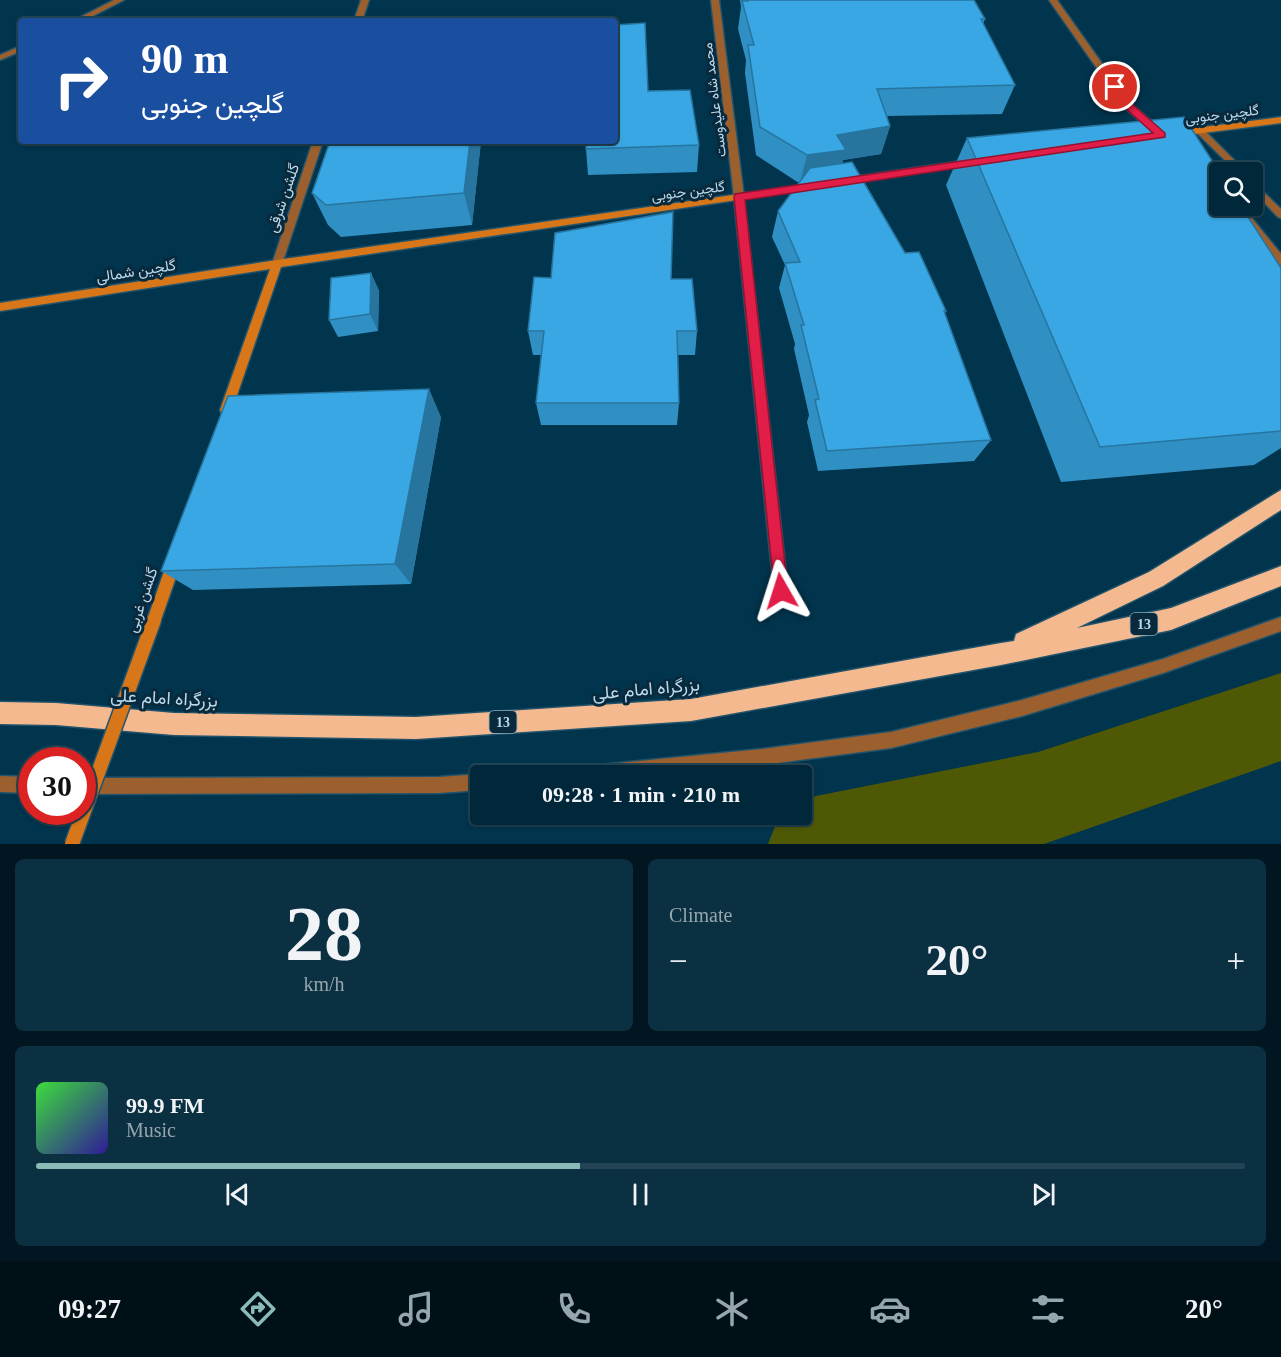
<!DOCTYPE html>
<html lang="en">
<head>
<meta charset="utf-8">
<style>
	body { margin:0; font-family:"Times New Roman",Vazirmatn,serif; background:#0b3042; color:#f1f3f6; height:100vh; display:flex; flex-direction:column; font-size:22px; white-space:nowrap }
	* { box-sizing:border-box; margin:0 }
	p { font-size:20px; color:#96a6af }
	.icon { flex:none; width:33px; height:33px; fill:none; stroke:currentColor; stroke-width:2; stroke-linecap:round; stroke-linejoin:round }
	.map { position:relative; height:844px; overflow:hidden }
	.details { display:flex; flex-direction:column; gap:15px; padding:15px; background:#011620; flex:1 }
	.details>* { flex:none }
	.guide { position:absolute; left:18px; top:18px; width:600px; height:126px; border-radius:6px; box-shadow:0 2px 4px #0004,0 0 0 2px #234454; background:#1a4fa0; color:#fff; overflow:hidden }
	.buttons { position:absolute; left:1209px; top:162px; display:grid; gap:12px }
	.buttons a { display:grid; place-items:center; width:54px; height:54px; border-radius:6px; background:#01283a; box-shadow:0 2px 4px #0004,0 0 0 2px #234454; font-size:30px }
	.speed { position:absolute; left:18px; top:747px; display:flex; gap:12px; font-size:30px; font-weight:700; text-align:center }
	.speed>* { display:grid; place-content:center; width:78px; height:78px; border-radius:50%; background:#01283a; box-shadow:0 2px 4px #0004,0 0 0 2px #234454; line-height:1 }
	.speed .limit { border:9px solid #d22; background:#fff; color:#111 }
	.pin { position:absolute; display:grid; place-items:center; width:51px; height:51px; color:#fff; margin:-26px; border:3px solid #fff; border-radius:50%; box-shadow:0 2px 6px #0007 }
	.me { position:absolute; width:66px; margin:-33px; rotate:354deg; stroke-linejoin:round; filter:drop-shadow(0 0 4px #0008) }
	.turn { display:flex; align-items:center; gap:21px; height:126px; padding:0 24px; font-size:27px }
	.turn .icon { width:78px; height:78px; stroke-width:2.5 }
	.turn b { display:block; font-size:42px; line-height:51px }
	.big { font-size:45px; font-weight:700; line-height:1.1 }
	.details .widget { flex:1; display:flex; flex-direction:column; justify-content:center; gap:9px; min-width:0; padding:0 21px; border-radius:9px; background:#0b3042 }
	.details .dial { align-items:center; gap:0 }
	.dial b { font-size:78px; line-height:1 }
	.song { display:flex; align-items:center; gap:18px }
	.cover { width:72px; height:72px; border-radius:9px; background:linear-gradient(135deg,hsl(120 70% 55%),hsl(250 70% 35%)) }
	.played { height:6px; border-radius:3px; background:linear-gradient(90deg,#8bbbb9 45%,#234454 45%) }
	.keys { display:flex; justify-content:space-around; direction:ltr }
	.heat { display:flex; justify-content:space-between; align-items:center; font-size:33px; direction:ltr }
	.details .tiles { flex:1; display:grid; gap:15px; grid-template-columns:1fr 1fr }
	.widget:last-child { grid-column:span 2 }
	.trip { position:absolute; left:470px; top:765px; width:342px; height:60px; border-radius:6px; background:#01283a; box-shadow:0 2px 4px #0004,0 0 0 2px #234454; font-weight:700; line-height:60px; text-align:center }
	.menu { display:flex; height:96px; justify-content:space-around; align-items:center; background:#001017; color:#96a6af }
	.menu .icon { width:42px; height:42px }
	.menu .active { color:#8bbbb9 }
	.menu b { font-size:27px; color:#f1f3f6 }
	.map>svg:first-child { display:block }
</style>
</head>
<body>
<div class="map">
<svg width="1281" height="844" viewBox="0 0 1281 844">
	<rect width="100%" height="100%" fill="#01354e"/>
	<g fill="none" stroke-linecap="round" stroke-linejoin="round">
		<polygon fill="#4e5805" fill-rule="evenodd" points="1281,673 1281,761 1044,844 768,844 780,814 801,814 801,802 816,796 1038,752"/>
		<defs>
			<g id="lane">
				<polygon points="1281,617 1281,631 1163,673 1022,716 891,748 762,765 653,776 560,776 562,770 568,768 762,749 891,732 1022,700 1163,659"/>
				<polygon points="480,774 483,776 480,776 480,790 439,793 82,794 82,778 439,777"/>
				<polygon points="0,776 32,777 32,793 0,792"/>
			</g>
			<g id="street">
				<polygon points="114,0 124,0 83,21 73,21"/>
				<polygon points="361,0 369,0 362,21 354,21"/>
				<polygon points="711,0 719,0 744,197 788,591 786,596 781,598 776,596 774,591 734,197"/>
				<polygon points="1049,0 1057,0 1130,103 1159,128 1159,132 1153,132 1124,107"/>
				<polygon points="21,46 21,51 0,60 0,55"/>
				<polygon points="1200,128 1203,129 1246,172 1237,172 1197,133 1197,129"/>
				<polygon points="313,141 323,141 281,267 273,267 272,264"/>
				<polygon points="1252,181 1281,209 1281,218 1278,217 1252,190"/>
				<polygon points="1232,206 1242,206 1281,254 1281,265 1277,264"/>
			</g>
			<g id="secondary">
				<polygon points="1281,117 1281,123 1179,136 1175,133 1179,130"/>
				<polygon points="969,160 972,161 972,165 847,184 842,181 847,178"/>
				<polygon points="809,184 812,185 812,189 281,267 232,410 230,414 222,414 220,410 270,269 0,311 0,303 277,260"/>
				<polygon points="175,554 180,555 182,560 161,620 159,625 154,627 149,625 147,620 168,560 170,555"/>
			</g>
			<polygon id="highway" points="1281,490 1281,510 1163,586 1077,628 1171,608 1281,566 1281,586 1171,630 1001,665 691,721 416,739 174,735 56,725 0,724 0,702 56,703 174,713 416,717 691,699 1001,643 1014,641 1016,634 1149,572"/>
		</defs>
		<use href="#lane" stroke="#22536b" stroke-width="3"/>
		<use href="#street" stroke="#22536b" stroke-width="3"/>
		<use href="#secondary" stroke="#22536b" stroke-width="3"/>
		<use href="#highway" stroke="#22536b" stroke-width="3"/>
		<use href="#lane" fill="#9c602f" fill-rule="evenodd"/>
		<use href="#street" fill="#9c602f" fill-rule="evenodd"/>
		<use href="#secondary" fill="#d77719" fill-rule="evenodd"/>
		<use href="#highway" fill="#f4b98e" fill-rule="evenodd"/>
		<defs>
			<polyline id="secondary-bridge" points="72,844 154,620"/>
		</defs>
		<use href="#secondary-bridge" stroke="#22536b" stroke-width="17" stroke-linecap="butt"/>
		<use href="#secondary-bridge" stroke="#d77719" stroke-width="14"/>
	</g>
	<g fill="#3090c3">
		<polygon points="740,0 974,0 985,19 983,24 1015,85 1002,114 887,116 890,126 881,154 843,160 842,164 946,311 945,314 991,440 974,461 818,471 807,422 809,415 794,349 795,344 779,288 785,265 772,237 778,211 799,183 756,155 745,73 746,60 738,29 741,7"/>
		<polygon points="648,91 699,145 697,172 588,175 586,149"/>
		<polygon points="967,138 1281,268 1281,448 1254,465 1061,482 946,185"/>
		<polygon points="330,141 481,141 472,225 341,237 328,225 312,193"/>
		<polygon points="371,273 379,291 378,331 338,337 329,320"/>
		<polygon points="671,279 697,331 695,355 678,355 679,403 677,425 541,425 536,403 541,355 533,355 528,331"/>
		<polygon points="441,417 411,584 193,590 161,571"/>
	</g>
	<g fill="#27759f">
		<polygon points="890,126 881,154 843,160 838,178 800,183 807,155 837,135"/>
		<polygon points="470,141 481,141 472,225 464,193"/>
		<polygon points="371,273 379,291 378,331 370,314"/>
		<polygon points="429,389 441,417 411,584 395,564"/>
	</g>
	<g fill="#38a7e3" stroke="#27759f" stroke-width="1.5">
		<polygon points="748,0 974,0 985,19 981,19 1015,85 877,89 890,126 837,135 846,150 807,155 760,127 748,45 754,45 742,1 748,1"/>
		<polygon points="645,23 648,91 690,90 699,145 586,149 586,141 615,141 615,25"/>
		<polygon points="1184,117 1220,173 1220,206 1241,206 1281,268 1281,431 1100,447 967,138"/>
		<polygon points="330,141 470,141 464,193 326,205 312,193"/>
		<polygon points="852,162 905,253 919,252 946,311 944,311 991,440 827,451 815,400 819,399 801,325 804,325 785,263 800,262 778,211 810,168"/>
		<polygon points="673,212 671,279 692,279 697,331 677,331 679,403 536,403 544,331 528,331 534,277 551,278 555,233"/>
		<polygon points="371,273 370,314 329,320 331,278"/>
		<polygon points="429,389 395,564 161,571 228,396"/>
	</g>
	<polygon fill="#e11d48" stroke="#92132f" stroke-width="1.5" points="1111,85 1118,85 1131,103 1165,133 1165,137 745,200 788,591 786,596 781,599 775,596 734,197 735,194 1153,133 1124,107 1110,87"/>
	<g text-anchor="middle" stroke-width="6" stroke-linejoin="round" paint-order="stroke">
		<g font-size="14" fill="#bbd9ed" stroke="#092a3c">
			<text transform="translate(714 100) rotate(-97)" y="5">محمد شاه علیدوست</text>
			<text transform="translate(1222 114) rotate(-7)" y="5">گلچین جنوبی</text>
			<text transform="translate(688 191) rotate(-8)" y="5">گلچین جنوبی</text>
		</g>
		<g fill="#092a3c" stroke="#86a4b8" stroke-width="1.5">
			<rect x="1130.5" y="613" width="27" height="22" rx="4.5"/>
			<rect x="489.5" y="711" width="27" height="22" rx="4.5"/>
		</g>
		<g font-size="14" font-weight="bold" fill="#bbd9ed">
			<text x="1144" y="629">13</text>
			<text x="503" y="727">13</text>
		</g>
		<g font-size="15" fill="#bbd9ed" stroke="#092a3c">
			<text transform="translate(283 198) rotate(-71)" y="5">گلشن شرقی</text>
			<text transform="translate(136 271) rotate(-9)" y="5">گلچین شمالی</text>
			<text transform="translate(142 600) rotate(-71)" y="5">گلشن غربی</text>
		</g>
		<g font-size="18" fill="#bbd9ed" stroke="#092a3c">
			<text transform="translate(646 689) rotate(-5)" y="6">بزرگراه امام علی</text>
			<text transform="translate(164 698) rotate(3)" y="6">بزرگراه امام علی</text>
		</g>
	</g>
</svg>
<div class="buttons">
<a><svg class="icon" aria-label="search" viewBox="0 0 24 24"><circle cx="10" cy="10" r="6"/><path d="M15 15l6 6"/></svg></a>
</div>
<div class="speed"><div class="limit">30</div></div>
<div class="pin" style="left:1115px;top:87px;background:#d93025"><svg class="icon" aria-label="arrive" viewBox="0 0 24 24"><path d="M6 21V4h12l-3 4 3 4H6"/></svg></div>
<svg class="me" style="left:781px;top:591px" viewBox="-20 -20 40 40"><path d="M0-17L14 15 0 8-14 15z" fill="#e11d48" stroke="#fff" stroke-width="4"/></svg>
<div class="trip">09:28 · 1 min · 210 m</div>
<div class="guide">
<div class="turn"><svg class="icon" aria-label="right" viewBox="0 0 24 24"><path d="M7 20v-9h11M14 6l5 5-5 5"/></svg><div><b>90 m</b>گلچین جنوبی</div></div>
</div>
</div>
<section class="details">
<div class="tiles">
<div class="widget dial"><b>28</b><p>km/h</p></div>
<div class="widget"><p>Climate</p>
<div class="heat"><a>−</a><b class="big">20°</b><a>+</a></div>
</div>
<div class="widget">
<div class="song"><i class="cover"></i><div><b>99.9 FM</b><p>Music</p></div></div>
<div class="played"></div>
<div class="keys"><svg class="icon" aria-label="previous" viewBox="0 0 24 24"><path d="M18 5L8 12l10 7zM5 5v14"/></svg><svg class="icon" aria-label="pause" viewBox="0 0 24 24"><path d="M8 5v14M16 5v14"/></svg><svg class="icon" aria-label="next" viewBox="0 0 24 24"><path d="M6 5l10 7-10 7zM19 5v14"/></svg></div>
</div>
</div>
</section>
<nav class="menu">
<b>09:27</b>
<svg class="icon active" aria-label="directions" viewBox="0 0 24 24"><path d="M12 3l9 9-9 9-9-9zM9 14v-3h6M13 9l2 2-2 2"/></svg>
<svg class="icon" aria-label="music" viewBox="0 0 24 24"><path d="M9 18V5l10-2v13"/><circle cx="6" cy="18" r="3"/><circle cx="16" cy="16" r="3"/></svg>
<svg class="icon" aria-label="phone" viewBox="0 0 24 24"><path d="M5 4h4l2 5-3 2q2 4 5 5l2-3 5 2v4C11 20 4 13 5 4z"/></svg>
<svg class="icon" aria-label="climate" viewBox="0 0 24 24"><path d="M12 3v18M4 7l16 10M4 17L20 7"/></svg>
<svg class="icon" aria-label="car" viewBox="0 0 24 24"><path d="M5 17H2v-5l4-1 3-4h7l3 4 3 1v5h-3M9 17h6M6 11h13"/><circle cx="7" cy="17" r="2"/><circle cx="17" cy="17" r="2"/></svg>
<svg class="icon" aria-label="filters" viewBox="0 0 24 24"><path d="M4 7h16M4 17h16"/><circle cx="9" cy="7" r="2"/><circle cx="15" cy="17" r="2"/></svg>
<b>20°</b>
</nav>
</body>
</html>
